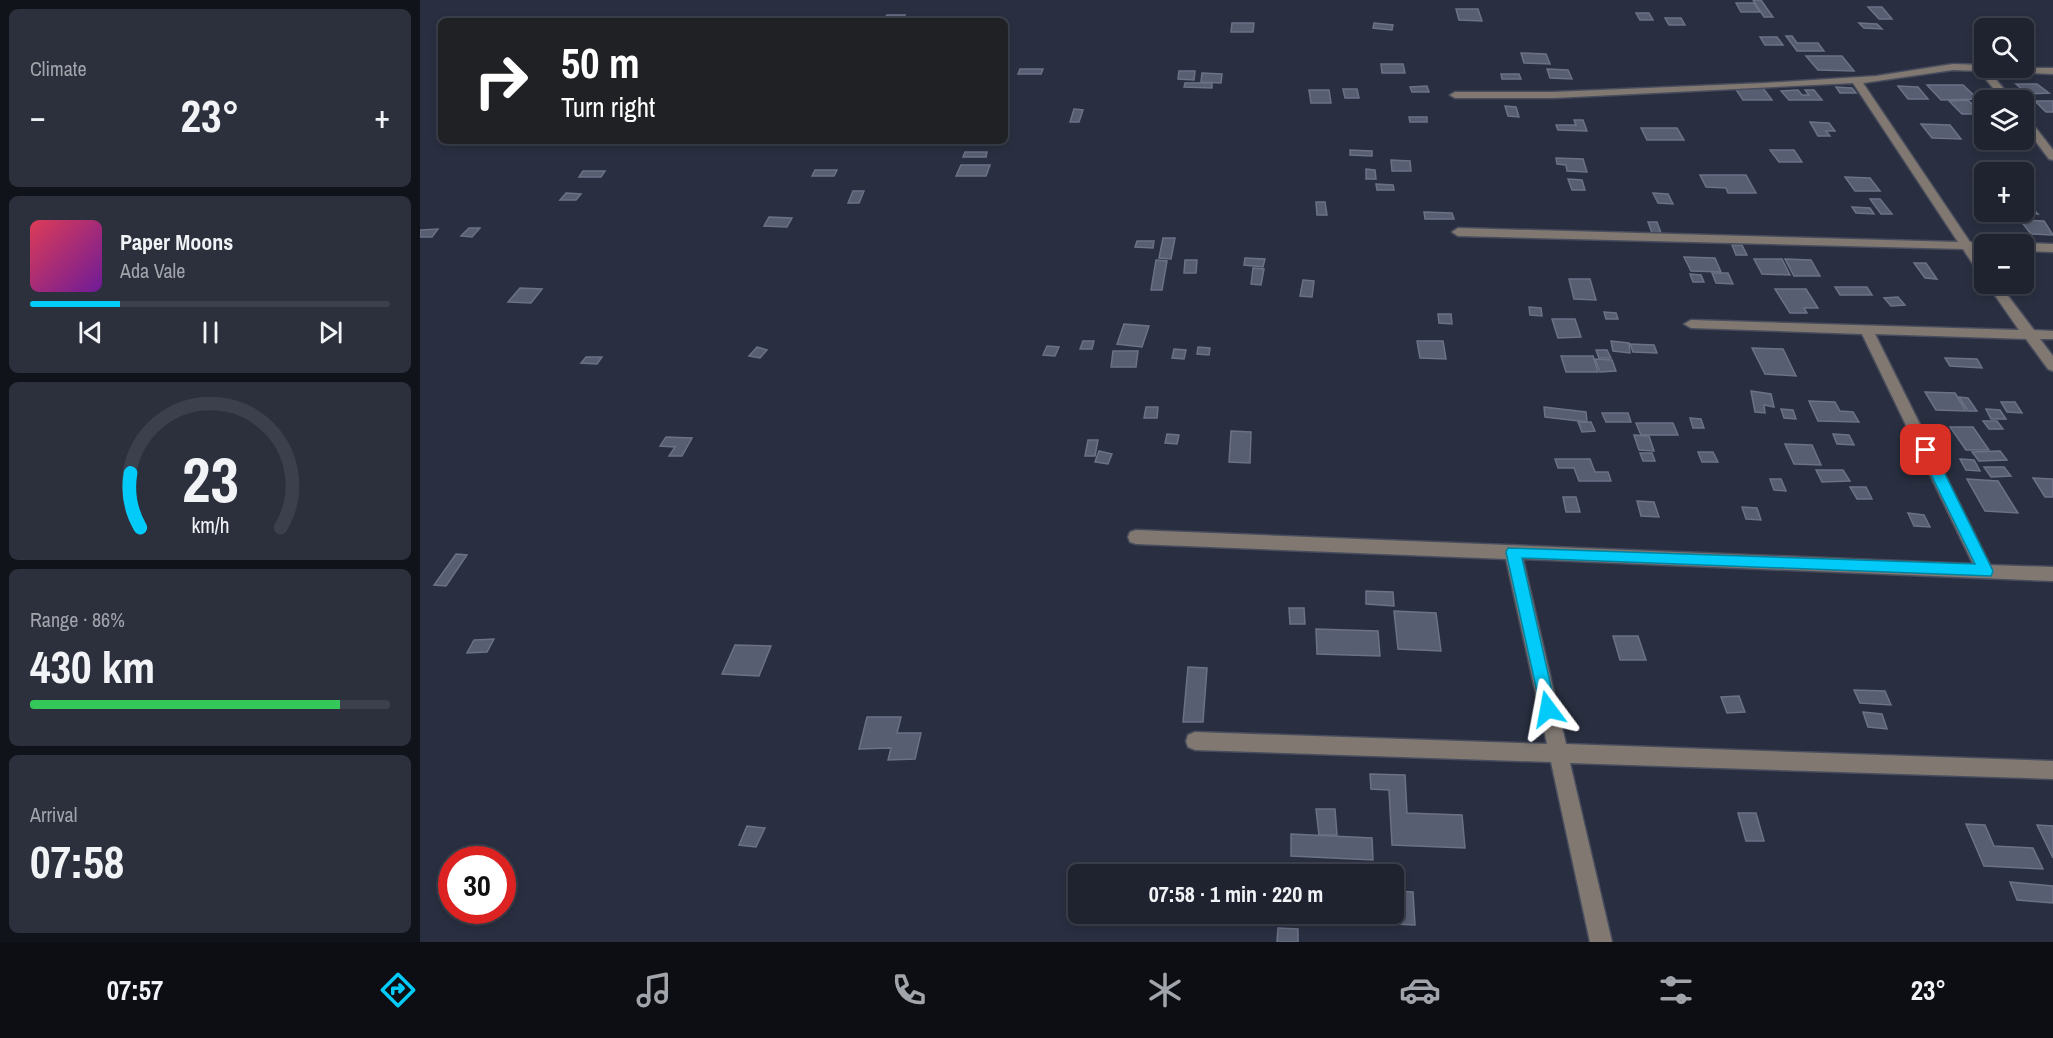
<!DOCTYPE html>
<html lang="en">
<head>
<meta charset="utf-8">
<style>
	body { margin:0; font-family:"Archivo Narrow",sans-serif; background:#2c2f3c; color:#f1f3f6; height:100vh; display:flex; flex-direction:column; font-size:22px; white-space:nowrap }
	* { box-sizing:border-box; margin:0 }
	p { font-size:20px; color:#a1a4ab }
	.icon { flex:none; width:33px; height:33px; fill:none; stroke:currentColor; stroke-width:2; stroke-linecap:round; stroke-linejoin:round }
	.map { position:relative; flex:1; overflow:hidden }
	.drawer { display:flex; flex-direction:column; gap:9px; padding:9px; background:#11131a; width:420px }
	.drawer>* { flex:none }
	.hud { position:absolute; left:18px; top:18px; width:570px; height:126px; border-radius:9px; box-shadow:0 3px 9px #0003,0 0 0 2px #3c404c; background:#202124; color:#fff; overflow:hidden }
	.controls { position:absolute; left:1554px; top:18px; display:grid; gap:12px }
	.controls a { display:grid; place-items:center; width:60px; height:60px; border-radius:9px; background:#1f2330; box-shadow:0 3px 9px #0003,0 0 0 2px #3c404c; font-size:30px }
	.speed { position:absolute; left:18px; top:846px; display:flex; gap:12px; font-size:30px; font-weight:700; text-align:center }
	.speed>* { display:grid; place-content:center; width:78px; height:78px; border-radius:50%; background:#1f2330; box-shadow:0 3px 9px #0003,0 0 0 2px #3c404c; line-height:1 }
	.speed .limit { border:9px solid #d22; background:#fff; color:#111 }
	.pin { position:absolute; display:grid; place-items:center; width:51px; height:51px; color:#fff; margin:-26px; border-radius:12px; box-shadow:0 3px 9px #0006 }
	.me { position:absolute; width:66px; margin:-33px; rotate:347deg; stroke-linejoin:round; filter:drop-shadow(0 0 4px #0008) }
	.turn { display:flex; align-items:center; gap:21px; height:126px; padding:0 24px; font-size:27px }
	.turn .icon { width:78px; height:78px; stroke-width:2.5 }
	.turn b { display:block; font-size:42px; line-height:51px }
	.big { font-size:45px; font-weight:800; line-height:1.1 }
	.drawer .widget { flex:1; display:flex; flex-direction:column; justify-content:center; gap:9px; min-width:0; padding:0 21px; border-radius:9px; background:#2c2f3c }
	.drawer .dial { align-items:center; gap:0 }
	.dial svg { height:156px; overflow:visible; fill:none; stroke:#3c404c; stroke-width:7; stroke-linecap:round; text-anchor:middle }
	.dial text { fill:#f1f3f6; stroke:none }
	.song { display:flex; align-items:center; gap:18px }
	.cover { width:72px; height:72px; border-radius:9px; background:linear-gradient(135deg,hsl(350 70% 55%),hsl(280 70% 35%)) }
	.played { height:6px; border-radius:3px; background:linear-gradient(90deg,#02cbf9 25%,#3c404c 25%) }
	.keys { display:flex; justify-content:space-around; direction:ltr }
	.heat { display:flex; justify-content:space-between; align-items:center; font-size:33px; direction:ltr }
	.charge { height:9px; border-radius:4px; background:linear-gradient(90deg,#34c759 86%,#3c404c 0) }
	.trip { position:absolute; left:648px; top:864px; width:336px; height:60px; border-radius:9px; background:#1f2330; box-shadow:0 3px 9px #0003,0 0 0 2px #3c404c; font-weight:800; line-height:60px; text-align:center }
	.tab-bar { display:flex; height:96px; justify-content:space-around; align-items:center; background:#0c0e13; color:#a1a4ab }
	.tab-bar .icon { width:42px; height:42px }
	.tab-bar .active { color:#02cbf9 }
	.tab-bar b { font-size:27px; color:#f1f3f6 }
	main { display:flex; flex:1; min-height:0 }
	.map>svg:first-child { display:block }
</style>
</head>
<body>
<main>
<section class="drawer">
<div class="widget"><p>Climate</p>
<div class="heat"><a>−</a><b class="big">23°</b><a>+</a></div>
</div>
<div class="widget">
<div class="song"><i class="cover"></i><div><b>Paper Moons</b><p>Ada Vale</p></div></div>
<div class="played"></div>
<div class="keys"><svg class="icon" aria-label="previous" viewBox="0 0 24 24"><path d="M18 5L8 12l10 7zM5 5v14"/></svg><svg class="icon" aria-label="pause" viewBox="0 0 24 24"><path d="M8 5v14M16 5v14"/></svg><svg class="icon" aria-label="next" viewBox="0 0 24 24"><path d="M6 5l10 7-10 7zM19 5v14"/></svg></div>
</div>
<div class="widget dial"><svg viewBox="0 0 100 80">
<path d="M14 69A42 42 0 1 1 86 69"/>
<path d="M14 69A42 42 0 0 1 9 41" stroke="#02cbf9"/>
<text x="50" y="56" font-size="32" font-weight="700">23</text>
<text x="50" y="72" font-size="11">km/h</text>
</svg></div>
<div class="widget"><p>Range · 86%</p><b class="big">430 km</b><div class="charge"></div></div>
<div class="widget"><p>Arrival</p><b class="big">07:58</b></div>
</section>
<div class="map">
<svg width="1633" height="942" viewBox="0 0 1633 942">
	<rect width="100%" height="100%" fill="#292f40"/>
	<g fill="#575e71" stroke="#6b7286" stroke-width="1.5">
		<polygon points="1333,0 1341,0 1353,17 1344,17"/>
		<polygon points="1316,3 1334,3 1340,12 1321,12"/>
		<polygon points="1448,7 1462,7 1472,19 1459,19"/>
		<polygon points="1036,9 1058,9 1062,21 1039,20"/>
		<polygon points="1216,13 1229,13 1233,20 1220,20"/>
		<polygon points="467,15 485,15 481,21 463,21"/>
		<polygon points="1245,18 1261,18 1265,25 1249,25"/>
		<polygon points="812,23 834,23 833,32 811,32"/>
		<polygon points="954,23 973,25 972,30 953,28"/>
		<polygon points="1439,23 1457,24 1462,29 1444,28"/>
		<polygon points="1366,36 1372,36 1377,43 1398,43 1404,51 1377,51"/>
		<polygon points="1340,37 1357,37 1363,45 1345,45"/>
		<polygon points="1101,53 1126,54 1130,64 1104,63"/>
		<polygon points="1386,56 1422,56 1434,71 1398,70"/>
		<polygon points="961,64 983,64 985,73 962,73"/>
		<polygon points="600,69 623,69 621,74 598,74"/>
		<polygon points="1127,69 1148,70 1152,79 1130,78"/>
		<polygon points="759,71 775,71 774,80 758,79"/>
		<polygon points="782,73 802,74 801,83 781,82"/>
		<polygon points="1081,74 1099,74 1101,79 1082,79"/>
		<polygon points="765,83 792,83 792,88 764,87"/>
		<polygon points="1596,84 1617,84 1629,93 1607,94"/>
		<polygon points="1507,85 1543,85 1558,99 1521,100"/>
		<polygon points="1007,86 1009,92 992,92 990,87"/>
		<polygon points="1478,86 1498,87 1508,99 1488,99"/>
		<polygon points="1416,87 1432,88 1436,93 1420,93"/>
		<polygon points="1315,88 1343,88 1352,100 1323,100"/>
		<polygon points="923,89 937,89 939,98 925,98"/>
		<polygon points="889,90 909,90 911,103 891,103"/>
		<polygon points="1378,90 1382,95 1389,95 1385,90 1394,90 1402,100 1369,100 1361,91"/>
		<polygon points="1548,100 1561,114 1542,114 1529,101"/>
		<polygon points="1615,101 1633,101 1633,112 1626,112"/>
		<polygon points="1085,106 1096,107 1099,117 1088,116"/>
		<polygon points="654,109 663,110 659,122 650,122"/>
		<polygon points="989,117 1007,117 1007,122 990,122"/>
		<polygon points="1154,120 1163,120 1167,131 1138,130 1136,125 1156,125"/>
		<polygon points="1390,122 1409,123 1415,131 1406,131 1410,136 1398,136"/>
		<polygon points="1501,124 1530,125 1541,139 1512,138"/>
		<polygon points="1221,128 1257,128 1264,140 1227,140"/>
		<polygon points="930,150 952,151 952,156 930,155"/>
		<polygon points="1350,150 1374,150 1382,162 1359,162"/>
		<polygon points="545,152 567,152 566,157 543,157"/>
		<polygon points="1136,158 1163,159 1167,172 1147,171 1146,165 1137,164"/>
		<polygon points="971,160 990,161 991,171 972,171"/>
		<polygon points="541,165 570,165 566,176 536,176"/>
		<polygon points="946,169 955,170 956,179 946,179"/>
		<polygon points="395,170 417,170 414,176 392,176"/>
		<polygon points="163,171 185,171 181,177 159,177"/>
		<polygon points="1280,175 1326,175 1336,193 1308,193 1306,188 1286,187"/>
		<polygon points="1425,177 1450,178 1460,191 1435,191"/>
		<polygon points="1148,179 1162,180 1165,190 1152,190"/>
		<polygon points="956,184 973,185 974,190 957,190"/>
		<polygon points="433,191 444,191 439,203 428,203"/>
		<polygon points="146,193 161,194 156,200 140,200"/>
		<polygon points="1233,193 1248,194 1253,204 1238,203"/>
		<polygon points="1450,199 1460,199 1472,214 1461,214"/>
		<polygon points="896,202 905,202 907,215 897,215"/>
		<polygon points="1432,207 1450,208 1454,214 1436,213"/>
		<polygon points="1604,207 1612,208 1618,214 1591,212 1604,212"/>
		<polygon points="1004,212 1032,213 1034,219 1005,219"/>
		<polygon points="349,217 372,218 367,227 344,226"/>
		<polygon points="1600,220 1624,221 1633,235 1611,234"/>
		<polygon points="1228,222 1237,222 1241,233 1232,233"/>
		<polygon points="49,228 60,228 52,237 41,236"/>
		<polygon points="18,229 12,237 0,237 0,230"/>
		<polygon points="743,238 755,238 751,259 739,258"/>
		<polygon points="717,241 734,241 733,248 715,247"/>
		<polygon points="1312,245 1322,245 1327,255 1316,255"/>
		<polygon points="1264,257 1295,258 1301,272 1271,271"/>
		<polygon points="825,258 845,259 843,267 824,265"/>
		<polygon points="1334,259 1362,259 1370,275 1342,274"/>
		<polygon points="1365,259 1391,260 1400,276 1374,276"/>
		<polygon points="736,260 747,261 742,290 731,290"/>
		<polygon points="765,260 777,260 776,273 764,273"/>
		<polygon points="1494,263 1506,263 1517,279 1505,278"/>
		<polygon points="833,268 844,269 841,285 831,284"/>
		<polygon points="1292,273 1308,273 1313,284 1296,283"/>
		<polygon points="1270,274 1281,275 1284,282 1273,282"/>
		<polygon points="1149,279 1170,279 1176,300 1154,299"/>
		<polygon points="883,280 894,281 892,297 880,296"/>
		<polygon points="1415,287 1447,287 1452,295 1420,295"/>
		<polygon points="100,288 122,289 111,303 88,302"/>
		<polygon points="1355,289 1386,289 1398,308 1384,308 1387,313 1370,313"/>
		<polygon points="1478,297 1485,305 1471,306 1464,298"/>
		<polygon points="1109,307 1121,308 1122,316 1110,315"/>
		<polygon points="1184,312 1196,313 1198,319 1186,319"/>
		<polygon points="1018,314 1031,314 1032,324 1019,323"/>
		<polygon points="1132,319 1155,319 1161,337 1138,338"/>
		<polygon points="704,324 729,326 722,347 697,344"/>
		<polygon points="663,341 674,341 672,349 660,349"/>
		<polygon points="997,341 1023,341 1026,359 1000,358"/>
		<polygon points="1191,341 1209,343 1210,353 1193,351"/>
		<polygon points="1210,344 1234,345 1237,353 1213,352"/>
		<polygon points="627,346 639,347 635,356 623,355"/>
		<polygon points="337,347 347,350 340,358 329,356"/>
		<polygon points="778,347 790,348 789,355 777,354"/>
		<polygon points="1332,348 1363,349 1376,376 1345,374"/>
		<polygon points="754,349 766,350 764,359 752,358"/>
		<polygon points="1176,350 1187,350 1191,358 1179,358"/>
		<polygon points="693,351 718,351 716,367 691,367"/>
		<polygon points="1141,356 1173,356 1178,372 1146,372"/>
		<polygon points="166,357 182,357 177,364 161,363"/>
		<polygon points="1525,358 1557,359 1562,368 1530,366"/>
		<polygon points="1175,359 1192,360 1196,371 1180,372"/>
		<polygon points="1331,391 1351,394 1354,407 1344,405 1345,413 1335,412"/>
		<polygon points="1505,392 1535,393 1546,411 1516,410"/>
		<polygon points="1539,397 1548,398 1557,411 1548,411"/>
		<polygon points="1389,401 1415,402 1420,411 1433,412 1439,422 1398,421"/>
		<polygon points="1581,402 1595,402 1602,413 1587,412"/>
		<polygon points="726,407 738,407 737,418 724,418"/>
		<polygon points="1124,407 1166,412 1167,422 1125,417"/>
		<polygon points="1361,409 1373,410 1376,419 1364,418"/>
		<polygon points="1566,409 1580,410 1586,419 1571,419"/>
		<polygon points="1182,413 1208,413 1211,422 1186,422"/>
		<polygon points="1270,418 1281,419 1284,428 1273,428"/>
		<polygon points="1563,421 1577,421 1583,429 1569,429"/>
		<polygon points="1158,422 1171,422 1175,431 1162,432"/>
		<polygon points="1216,423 1253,423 1258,435 1221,435"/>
		<polygon points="1530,427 1553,427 1569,450 1546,450"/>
		<polygon points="811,431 831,432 830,463 809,462"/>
		<polygon points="747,434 759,435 757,444 745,443"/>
		<polygon points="1413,434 1429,435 1434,445 1417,444"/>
		<polygon points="1214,435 1229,436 1234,451 1219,450"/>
		<polygon points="246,437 272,438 262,456 249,456 255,447 240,446"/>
		<polygon points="668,440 678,440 675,456 665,456"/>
		<polygon points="1365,444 1392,445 1401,465 1374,464"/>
		<polygon points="679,451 692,454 688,464 675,462"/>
		<polygon points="1580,451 1587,460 1559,461 1552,452"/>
		<polygon points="1278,452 1293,452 1298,462 1282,462"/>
		<polygon points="1220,453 1232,453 1235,461 1223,461"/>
		<polygon points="1135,459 1170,459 1175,472 1188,472 1191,481 1159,481 1154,468 1138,468"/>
		<polygon points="1540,459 1554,460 1560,471 1546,470"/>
		<polygon points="1564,467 1584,467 1591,476 1571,477"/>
		<polygon points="1396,470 1423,470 1430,481 1402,482"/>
		<polygon points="1613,478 1633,479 1633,497 1625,497"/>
		<polygon points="1350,479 1361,479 1366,491 1354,490"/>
		<polygon points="1547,479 1578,481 1598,513 1565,511"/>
		<polygon points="1430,487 1446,487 1452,499 1437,499"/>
		<polygon points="1143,497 1156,497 1160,512 1146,512"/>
		<polygon points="1217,501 1234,502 1239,517 1221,516"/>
		<polygon points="1322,507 1337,508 1341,520 1326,519"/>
		<polygon points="1488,513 1504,515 1510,527 1494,526"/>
		<polygon points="36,554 47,555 26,586 14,585"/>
		<polygon points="946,591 973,592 974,606 946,604"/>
		<polygon points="869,608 884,608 885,624 870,624"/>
		<polygon points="974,611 1016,613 1021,651 978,649"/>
		<polygon points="896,629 958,631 960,656 897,654"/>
		<polygon points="1193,636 1218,636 1226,660 1200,660"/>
		<polygon points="74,639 67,652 47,653 54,640"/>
		<polygon points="315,645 351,646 339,676 302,674"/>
		<polygon points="768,667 787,668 783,722 763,722"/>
		<polygon points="1434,690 1465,691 1471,705 1440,703"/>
		<polygon points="1319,696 1325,712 1307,713 1301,697"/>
		<polygon points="1443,712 1462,714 1467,729 1448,727"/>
		<polygon points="447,717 481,717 477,733 501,733 495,759 468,760 471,748 439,749"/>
		<polygon points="950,774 985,775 987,813 1042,815 1045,848 972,845 969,790 951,789"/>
		<polygon points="896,809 915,809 917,835 899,835"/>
		<polygon points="1318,813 1336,813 1344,841 1326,841"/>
		<polygon points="1546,824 1565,825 1574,846 1613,848 1623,869 1564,866"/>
		<polygon points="1617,825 1633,826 1633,858"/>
		<polygon points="327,826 345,828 336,847 319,845"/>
		<polygon points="871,834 952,838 953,860 871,856"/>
		<polygon points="1590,882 1633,886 1633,903 1597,900"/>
		<polygon points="974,891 993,892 995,925 974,924"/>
		<polygon points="858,928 878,929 878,942 857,942"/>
	</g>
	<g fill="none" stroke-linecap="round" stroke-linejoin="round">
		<defs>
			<g id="minor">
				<polygon points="1533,64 1564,65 1564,68 1633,68 1633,74 1569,71 1593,100 1583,100 1559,71 1533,70 1443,83 1550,242 1569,244 1564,244 1564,250 1555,249 1564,264 1564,276 1560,275 1543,249 1038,236 1032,232 1038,228 1538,242 1433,83 1133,98 1035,98 1030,95 1035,92 1133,92 1345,83 1456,76"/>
				<polygon points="1604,117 1608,118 1633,150 1633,160 1629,159 1604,126"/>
				<polygon points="1604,243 1633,244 1633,252 1604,251 1604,244 1600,244"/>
				<polygon points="1567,284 1579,284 1614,330 1633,331 1633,339 1620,339 1633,356 1633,371 1628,369 1606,339 1455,334 1570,565 1633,567 1633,581 1103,559 1146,744 1633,761 1633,779 1150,763 1192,942 1170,942 1131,762 775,750 768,747 766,741 768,735 775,732 1127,744 1086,559 716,544 710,542 708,537 710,532 716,530 1553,564 1442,334 1271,328 1264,324 1271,320 1599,330"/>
			</g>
		</defs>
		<use href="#minor" stroke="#484d5d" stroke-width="3"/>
		<use href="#minor" fill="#817872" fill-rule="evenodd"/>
	</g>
	<polygon fill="#02cbf9" stroke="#0184a2" stroke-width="1.5" points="1506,445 1513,450 1571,567 1573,571 1571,576 1102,558 1136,709 1134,714 1128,716 1122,714 1086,552 1088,548 1555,564 1499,450"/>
</svg>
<div class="controls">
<a><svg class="icon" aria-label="search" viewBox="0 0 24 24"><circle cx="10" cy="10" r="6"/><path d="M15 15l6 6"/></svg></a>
<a><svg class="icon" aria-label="layers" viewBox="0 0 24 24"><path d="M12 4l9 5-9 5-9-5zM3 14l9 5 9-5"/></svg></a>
<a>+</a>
<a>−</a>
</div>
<div class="speed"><div class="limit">30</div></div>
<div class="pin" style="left:1506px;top:450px;background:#d93025"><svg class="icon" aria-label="arrive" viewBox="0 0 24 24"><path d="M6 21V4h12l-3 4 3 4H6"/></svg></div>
<svg class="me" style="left:1128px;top:709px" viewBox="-20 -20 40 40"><path d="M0-17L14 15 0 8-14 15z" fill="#02cbf9" stroke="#fff" stroke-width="4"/></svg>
<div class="trip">07:58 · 1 min · 220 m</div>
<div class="hud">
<div class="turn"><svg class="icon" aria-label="right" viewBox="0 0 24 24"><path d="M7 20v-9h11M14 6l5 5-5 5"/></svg><div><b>50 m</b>Turn right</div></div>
</div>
</div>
</main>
<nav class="tab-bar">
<b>07:57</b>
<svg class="icon active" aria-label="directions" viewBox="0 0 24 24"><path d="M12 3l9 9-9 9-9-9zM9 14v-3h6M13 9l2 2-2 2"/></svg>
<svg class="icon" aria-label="music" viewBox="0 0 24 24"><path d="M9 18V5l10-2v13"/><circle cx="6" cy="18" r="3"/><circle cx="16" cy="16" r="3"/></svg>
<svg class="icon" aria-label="phone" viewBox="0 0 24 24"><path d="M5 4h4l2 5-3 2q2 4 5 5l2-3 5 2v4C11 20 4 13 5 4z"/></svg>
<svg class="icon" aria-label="climate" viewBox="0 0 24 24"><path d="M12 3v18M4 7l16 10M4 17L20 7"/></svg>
<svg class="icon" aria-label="car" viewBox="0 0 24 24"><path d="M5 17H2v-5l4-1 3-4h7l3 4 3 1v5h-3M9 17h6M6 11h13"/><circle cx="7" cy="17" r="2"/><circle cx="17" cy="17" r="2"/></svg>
<svg class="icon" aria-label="filters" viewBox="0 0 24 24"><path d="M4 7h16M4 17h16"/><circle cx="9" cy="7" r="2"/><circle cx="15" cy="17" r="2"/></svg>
<b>23°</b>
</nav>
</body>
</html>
